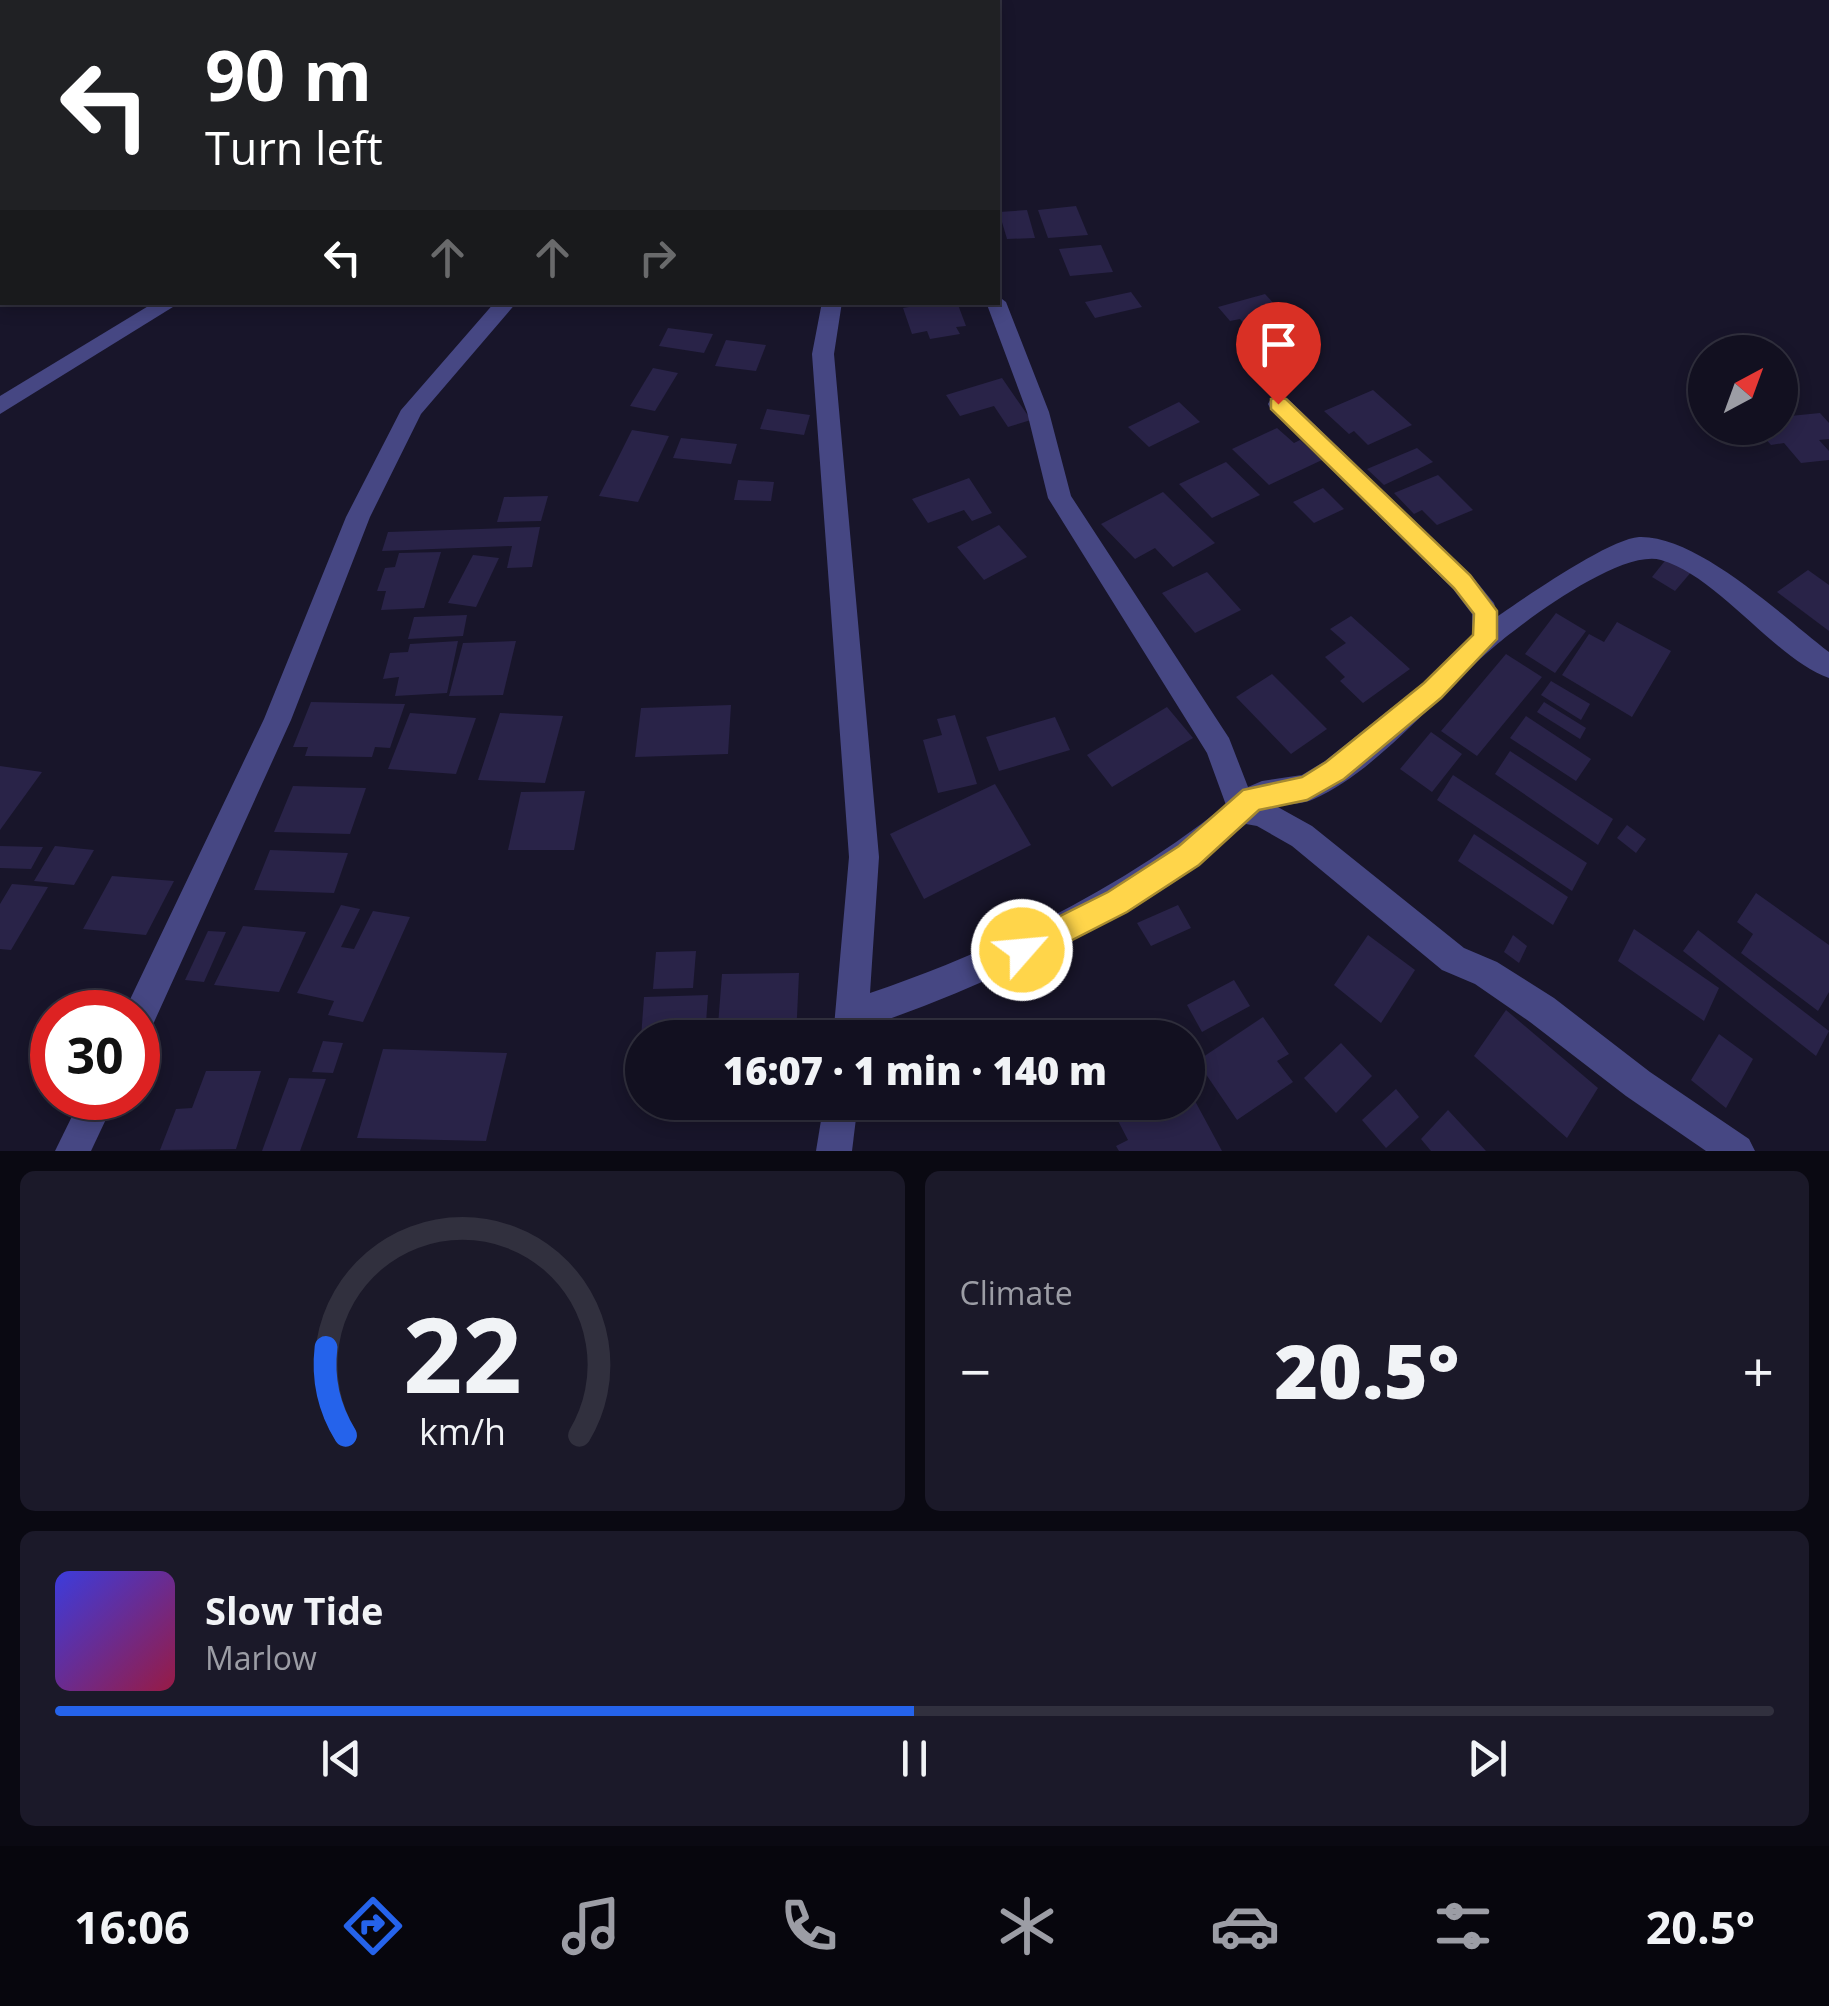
<!DOCTYPE html>
<html lang="en">
<head>
<meta charset="utf-8">
<style>
	body { margin:0; font-family:"Open Sans",sans-serif; background:#1b1929; color:#f1f3f6; height:100vh; display:flex; flex-direction:column; font-size:38px; white-space:nowrap }
	* { box-sizing:border-box; margin:0 }
	p { font-size:32px; color:#9c9da5 }
	.icon { flex:none; width:55px; height:55px; fill:none; stroke:currentColor; stroke-width:2; stroke-linecap:round; stroke-linejoin:round }
	.map { position:relative; height:1151px; overflow:hidden }
	.panel { display:flex; flex-direction:column; gap:20px; padding:20px; background:#0a0912; flex:1 }
	.panel>* { flex:none }
	.top-card { position:absolute; left:0px; top:0px; width:1000px; height:305px; box-shadow:0 5px 15px #0003,0 0 0 2px #31303e; background:#202124; color:#fff; overflow:hidden }
	.needle { width:65px; rotate:41deg }
	.tools { position:absolute; left:1688px; top:335px; display:grid; gap:20px }
	.tools a { display:grid; place-items:center; width:110px; height:110px; border-radius:50%; background:#121020; box-shadow:0 5px 15px #0003,0 0 0 2px #31303e; font-size:50px }
	.speed { position:absolute; left:30px; top:990px; display:flex; gap:20px; font-size:50px; font-weight:700; text-align:center }
	.speed>* { display:grid; place-content:center; width:130px; height:130px; border-radius:50%; background:#121020; box-shadow:0 5px 15px #0003,0 0 0 2px #31303e; line-height:1 }
	.speed .limit { border:15px solid #d22; background:#fff; color:#111 }
	.pin { position:absolute; display:grid; place-items:center; width:85px; height:85px; color:#fff; margin:-102px -42px; border-radius:50% 50% 50% 0; rotate:-45deg; box-shadow:0 0 10px #0007 }
	.pin .icon { rotate:45deg }
	.me { position:absolute; width:110px; margin:-55px; rotate:63deg; stroke-linejoin:round; filter:drop-shadow(0 0 8px #0008) }
	.turn { display:flex; align-items:center; gap:35px; height:210px; padding:0 40px; font-size:45px }
	.turn .icon { width:130px; height:130px; stroke-width:2.5 }
	.turn b { display:block; font-size:70px; line-height:85px }
	.lanes { display:flex; align-items:center; height:95px; padding:0 40px; background:#0003; justify-content:center; gap:50px; direction:ltr }
	.lanes .off { opacity:.35 }
	.big { font-size:75px; font-weight:800; line-height:1.1 }
	.panel .tile { flex:1; display:flex; flex-direction:column; justify-content:center; gap:15px; min-width:0; padding:0 35px; border-radius:15px; background:#1b1929 }
	.panel .dial { align-items:center; gap:0 }
	.dial svg { height:260px; overflow:visible; fill:none; stroke:#31303e; stroke-width:7; stroke-linecap:round; text-anchor:middle }
	.dial text { fill:#f1f3f6; stroke:none }
	.song { display:flex; align-items:center; gap:30px }
	.cover { width:120px; height:120px; border-radius:15px; background:linear-gradient(135deg,hsl(240 70% 55%),hsl(340 70% 35%)) }
	.played { height:10px; border-radius:5px; background:linear-gradient(90deg,#2563eb 50%,#31303e 50%) }
	.keys { display:flex; justify-content:space-around; direction:ltr }
	.heat { display:flex; justify-content:space-between; align-items:center; font-size:55px; direction:ltr }
	.panel .tiles { flex:1; display:grid; gap:20px; grid-template-columns:1fr 1fr }
	.tile:last-child { grid-column:span 2 }
	.trip { position:absolute; left:625px; top:1020px; width:580px; height:100px; border-radius:50px; background:#121020; box-shadow:0 5px 15px #0003,0 0 0 2px #31303e; font-weight:800; line-height:100px; text-align:center }
	.menu { display:flex; height:160px; justify-content:space-around; align-items:center; background:#07060d; color:#9c9da5 }
	.menu .icon { width:70px; height:70px }
	.menu .on { color:#2563eb }
	.menu b { font-size:45px; color:#f1f3f6 }
	.map>svg:first-child { display:block }
</style>
</head>
<body>
<div class="map">
<svg width="1829" height="1151" viewBox="0 0 1829 1151">
	<rect width="100%" height="100%" fill="#18152a"/>
	<g fill="#292348">
		<polygon points="1076,206 1088,235 1048,238 1038,210"/>
		<polygon points="1027,210 1035,238 1007,239 999,212"/>
		<polygon points="1101,245 1113,272 1070,276 1059,249"/>
		<polygon points="1131,292 1142,307 1095,318 1085,302"/>
		<polygon points="1265,294 1288,319 1249,330 1240,319 1230,321 1218,307"/>
		<polygon points="938,302 957,302 966,326 956,327 960,334 930,339 927,331 912,334 903,308"/>
		<polygon points="668,328 713,334 704,353 659,346"/>
		<polygon points="726,340 766,345 756,371 715,366"/>
		<polygon points="653,368 678,373 655,411 630,406"/>
		<polygon points="1002,378 1031,420 1008,427 994,406 960,416 946,395"/>
		<polygon points="1373,390 1412,425 1368,445 1354,431 1349,434 1324,411"/>
		<polygon points="1179,402 1200,422 1149,447 1128,427"/>
		<polygon points="767,409 810,415 804,435 760,429"/>
		<polygon points="1820,413 1829,423 1829,439 1819,440 1829,451 1829,460 1801,463 1784,443 1771,445 1756,428 1780,428 1780,417"/>
		<polygon points="1277,428 1294,443 1300,440 1322,460 1269,485 1232,449"/>
		<polygon points="632,430 669,436 638,502 599,496"/>
		<polygon points="681,438 737,444 731,464 673,458"/>
		<polygon points="1417,448 1433,462 1384,485 1367,469"/>
		<polygon points="1226,462 1260,495 1212,518 1179,484"/>
		<polygon points="1438,475 1473,510 1437,525 1422,510 1414,514 1394,493"/>
		<polygon points="969,478 992,513 972,521 964,510 928,523 912,499"/>
		<polygon points="738,480 774,482 771,501 734,500"/>
		<polygon points="1323,488 1344,509 1314,523 1293,502"/>
		<polygon points="1163,492 1215,543 1173,567 1155,548 1135,559 1101,524"/>
		<polygon points="548,496 541,521 497,522 504,497"/>
		<polygon points="999,525 1027,557 984,580 957,547"/>
		<polygon points="540,527 532,567 507,568 512,546 382,551 388,532"/>
		<polygon points="441,552 424,608 381,610 386,591 377,591 385,568 395,567 399,553"/>
		<polygon points="473,555 499,558 476,607 448,603"/>
		<polygon points="1668,557 1692,571 1675,591 1652,577"/>
		<polygon points="1808,570 1829,585 1829,631 1777,592"/>
		<polygon points="1207,572 1241,610 1195,633 1162,593"/>
		<polygon points="1556,613 1586,631 1555,673 1525,654"/>
		<polygon points="467,615 463,636 408,639 414,617"/>
		<polygon points="1351,616 1410,669 1363,703 1340,681 1345,677 1325,657 1346,643 1330,629"/>
		<polygon points="1617,622 1671,651 1632,717 1562,675 1589,634 1604,642"/>
		<polygon points="458,641 447,693 395,696 399,677 383,679 390,653 408,652 410,644"/>
		<polygon points="516,641 503,695 449,696 463,643"/>
		<polygon points="1506,654 1542,677 1477,756 1441,731"/>
		<polygon points="1272,674 1327,729 1291,754 1236,697"/>
		<polygon points="1551,681 1590,704 1581,720 1541,695"/>
		<polygon points="311,702 405,704 390,748 375,747 372,757 305,756 308,747 293,747"/>
		<polygon points="1544,702 1586,728 1580,739 1537,712"/>
		<polygon points="731,705 728,754 635,757 641,708"/>
		<polygon points="1167,707 1193,738 1112,787 1087,755"/>
		<polygon points="410,713 476,718 456,774 388,769"/>
		<polygon points="500,713 563,716 545,783 478,780"/>
		<polygon points="955,715 977,784 938,793 923,740 942,735 937,719"/>
		<polygon points="1526,716 1591,759 1576,781 1510,738"/>
		<polygon points="1055,717 1070,750 999,771 986,737"/>
		<polygon points="1431,732 1462,754 1432,792 1400,769"/>
		<polygon points="1510,751 1613,819 1598,845 1495,774"/>
		<polygon points="0,766 42,772 0,830"/>
		<polygon points="1453,775 1587,863 1572,891 1437,800"/>
		<polygon points="995,784 1031,845 924,899 890,834"/>
		<polygon points="293,786 366,788 350,834 274,832"/>
		<polygon points="585,791 574,850 508,850 521,792"/>
		<polygon points="1627,825 1646,839 1636,853 1617,838"/>
		<polygon points="1474,834 1568,897 1553,925 1458,861"/>
		<polygon points="0,846 43,847 31,869 0,868"/>
		<polygon points="55,846 94,850 74,885 34,881"/>
		<polygon points="270,850 348,853 334,893 254,890"/>
		<polygon points="112,876 174,881 146,935 83,929"/>
		<polygon points="12,884 48,887 11,950 0,949 0,904"/>
		<polygon points="1756,893 1829,945 1829,992 1818,1011 1741,953 1753,934 1737,922"/>
		<polygon points="341,905 360,909 341,947 354,949 373,911 410,917 363,1022 328,1015 334,1001 297,993"/>
		<polygon points="1178,905 1191,928 1151,946 1137,923"/>
		<polygon points="243,926 306,932 279,992 214,985"/>
		<polygon points="1634,929 1719,988 1704,1021 1618,961"/>
		<polygon points="1698,930 1829,1031 1816,1056 1683,951"/>
		<polygon points="208,931 226,932 204,982 185,980"/>
		<polygon points="1368,935 1415,970 1381,1023 1334,985"/>
		<polygon points="1513,935 1527,946 1519,963 1504,952"/>
		<polygon points="696,951 693,988 653,989 656,952"/>
		<polygon points="799,973 796,1038 717,1038 722,974"/>
		<polygon points="1234,980 1250,1006 1202,1032 1187,1005"/>
		<polygon points="708,995 705,1037 641,1038 644,997"/>
		<polygon points="1506,1010 1598,1088 1567,1138 1474,1056"/>
		<polygon points="1263,1017 1289,1054 1277,1061 1293,1082 1237,1120 1197,1061"/>
		<polygon points="1719,1034 1753,1059 1726,1108 1691,1080"/>
		<polygon points="323,1041 343,1043 333,1073 312,1072"/>
		<polygon points="1341,1043 1372,1076 1336,1113 1304,1078"/>
		<polygon points="383,1049 507,1053 486,1141 357,1138"/>
		<polygon points="206,1071 261,1071 236,1149 160,1150 176,1109 192,1108"/>
		<polygon points="289,1078 326,1079 300,1151 262,1151"/>
		<polygon points="1188,1088 1222,1151 1119,1151 1116,1146 1128,1140 1114,1113 1133,1102 1188,1102"/>
		<polygon points="1396,1089 1419,1117 1386,1148 1362,1120"/>
		<polygon points="1448,1110 1486,1151 1431,1151 1421,1139"/>
	</g>
	<g fill="none" stroke-linecap="round" stroke-linejoin="round">
		<g fill="#464783" fill-rule="evenodd">
			<path d="M998 296 1006 302 1049 412 1071 496 1229 738 1248 787 1262 781 1302 775 1325 761 1423 683 1472 635V614L1453 589 1271 410 1268 404 1271 398H1287L1471 575 1494 603 1498 616C1526 597 1609 539 1639 537 1698 535 1783 617 1829 652V678C1775 659 1718 576 1661 560 1621 549 1526 620 1495 646 1441 691 1379 770 1314 799 1303 804 1289 804 1276 806L1312 826 1464 948 1497 962 1554 998 1650 1072 1749 1139 1755 1151H1706L1626 1096 1530 1022 1475 984 1442 970 1292 846 1257 826 1246 824C1133 917 1005 978 867 1027V1038H833L849 857 812 354 822 302H842L834 354 879 857 870 993C999 949 1118 890 1226 805L1207 753 1048 498 1027 412 986 302H998Z"/>
			<polygon points="155,302 181,302 0,414 0,396"/>
			<polygon points="495,302 517,302 421,414 370,517 291,720 150,1031 138,1035 138,1012 124,1012 264,719 346,517 401,410"/>
			<polygon points="81,1098 116,1098 91,1151 55,1151"/>
			<polygon points="824,1102 858,1102 852,1151 816,1151"/>
		</g>
	</g>
	<polygon fill="#ffd54a" stroke="#a68a30" stroke-width="2.5" points="1278,397 1286,399 1470,575 1497,611 1497,639 1441,698 1344,779 1307,800 1259,810 1199,865 1127,912 1033,960 1022,964 1012,960 1008,950 1012,940 1108,892 1179,846 1243,790 1302,777 1326,762 1424,683 1473,635 1474,614 1454,588 1271,409 1271,399"/>
</svg>
<div class="tools">
<a><svg class="needle" viewBox="-14 -14 28 28"><path d="M0-13l5 13h-10z" fill="#e53935"/><path d="M0 13l5-13h-10z" fill="#9c9da5"/></svg></a>
</div>
<div class="speed"><div class="limit">30</div></div>
<div class="pin" style="left:1278px;top:404px;background:#d93025"><svg class="icon" aria-label="arrive" viewBox="0 0 24 24"><path d="M6 21V4h12l-3 4 3 4H6"/></svg></div>
<svg class="me" style="left:1022px;top:950px" viewBox="-20 -20 40 40"><circle r="17" fill="#ffd54a" stroke="#fff" stroke-width="3"/><path d="M0-11L8 9 0 5-8 9z" fill="#fff"/></svg>
<div class="trip">16:07 · 1 min · 140 m</div>
<div class="top-card">
<div class="turn"><svg class="icon" aria-label="left" viewBox="0 0 24 24"><path d="M17 20v-9H6M10 6l-5 5 5 5"/></svg><div><b>90 m</b>Turn left</div></div>
<div class="lanes"><svg class="icon" aria-label="left" viewBox="0 0 24 24"><path d="M17 20v-9H6M10 6l-5 5 5 5"/></svg><svg class="icon off" aria-label="ahead" viewBox="0 0 24 24"><path d="M12 20V5M6 11l6-6 6 6"/></svg><svg class="icon off" aria-label="ahead" viewBox="0 0 24 24"><path d="M12 20V5M6 11l6-6 6 6"/></svg><svg class="icon off" aria-label="right" viewBox="0 0 24 24"><path d="M7 20v-9h11M14 6l5 5-5 5"/></svg></div>
</div>
</div>
<section class="panel">
<div class="tiles">
<div class="tile dial"><svg viewBox="0 0 100 80">
<path d="M14 69A42 42 0 1 1 86 69"/>
<path d="M14 69A42 42 0 0 1 8 42" stroke="#2563eb"/>
<text x="50" y="56" font-size="32" font-weight="700">22</text>
<text x="50" y="72" font-size="11">km/h</text>
</svg></div>
<div class="tile"><p>Climate</p>
<div class="heat"><a>−</a><b class="big">20.5°</b><a>+</a></div>
</div>
<div class="tile">
<div class="song"><i class="cover"></i><div><b>Slow Tide</b><p>Marlow</p></div></div>
<div class="played"></div>
<div class="keys"><svg class="icon" aria-label="previous" viewBox="0 0 24 24"><path d="M18 5L8 12l10 7zM5 5v14"/></svg><svg class="icon" aria-label="pause" viewBox="0 0 24 24"><path d="M8 5v14M16 5v14"/></svg><svg class="icon" aria-label="next" viewBox="0 0 24 24"><path d="M6 5l10 7-10 7zM19 5v14"/></svg></div>
</div>
</div>
</section>
<nav class="menu">
<b>16:06</b>
<svg class="icon on" aria-label="directions" viewBox="0 0 24 24"><path d="M12 3l9 9-9 9-9-9zM9 14v-3h6M13 9l2 2-2 2"/></svg>
<svg class="icon" aria-label="music" viewBox="0 0 24 24"><path d="M9 18V5l10-2v13"/><circle cx="6" cy="18" r="3"/><circle cx="16" cy="16" r="3"/></svg>
<svg class="icon" aria-label="phone" viewBox="0 0 24 24"><path d="M5 4h4l2 5-3 2q2 4 5 5l2-3 5 2v4C11 20 4 13 5 4z"/></svg>
<svg class="icon" aria-label="climate" viewBox="0 0 24 24"><path d="M12 3v18M4 7l16 10M4 17L20 7"/></svg>
<svg class="icon" aria-label="car" viewBox="0 0 24 24"><path d="M5 17H2v-5l4-1 3-4h7l3 4 3 1v5h-3M9 17h6M6 11h13"/><circle cx="7" cy="17" r="2"/><circle cx="17" cy="17" r="2"/></svg>
<svg class="icon" aria-label="filters" viewBox="0 0 24 24"><path d="M4 7h16M4 17h16"/><circle cx="9" cy="7" r="2"/><circle cx="15" cy="17" r="2"/></svg>
<b>20.5°</b>
</nav>
</body>
</html>
